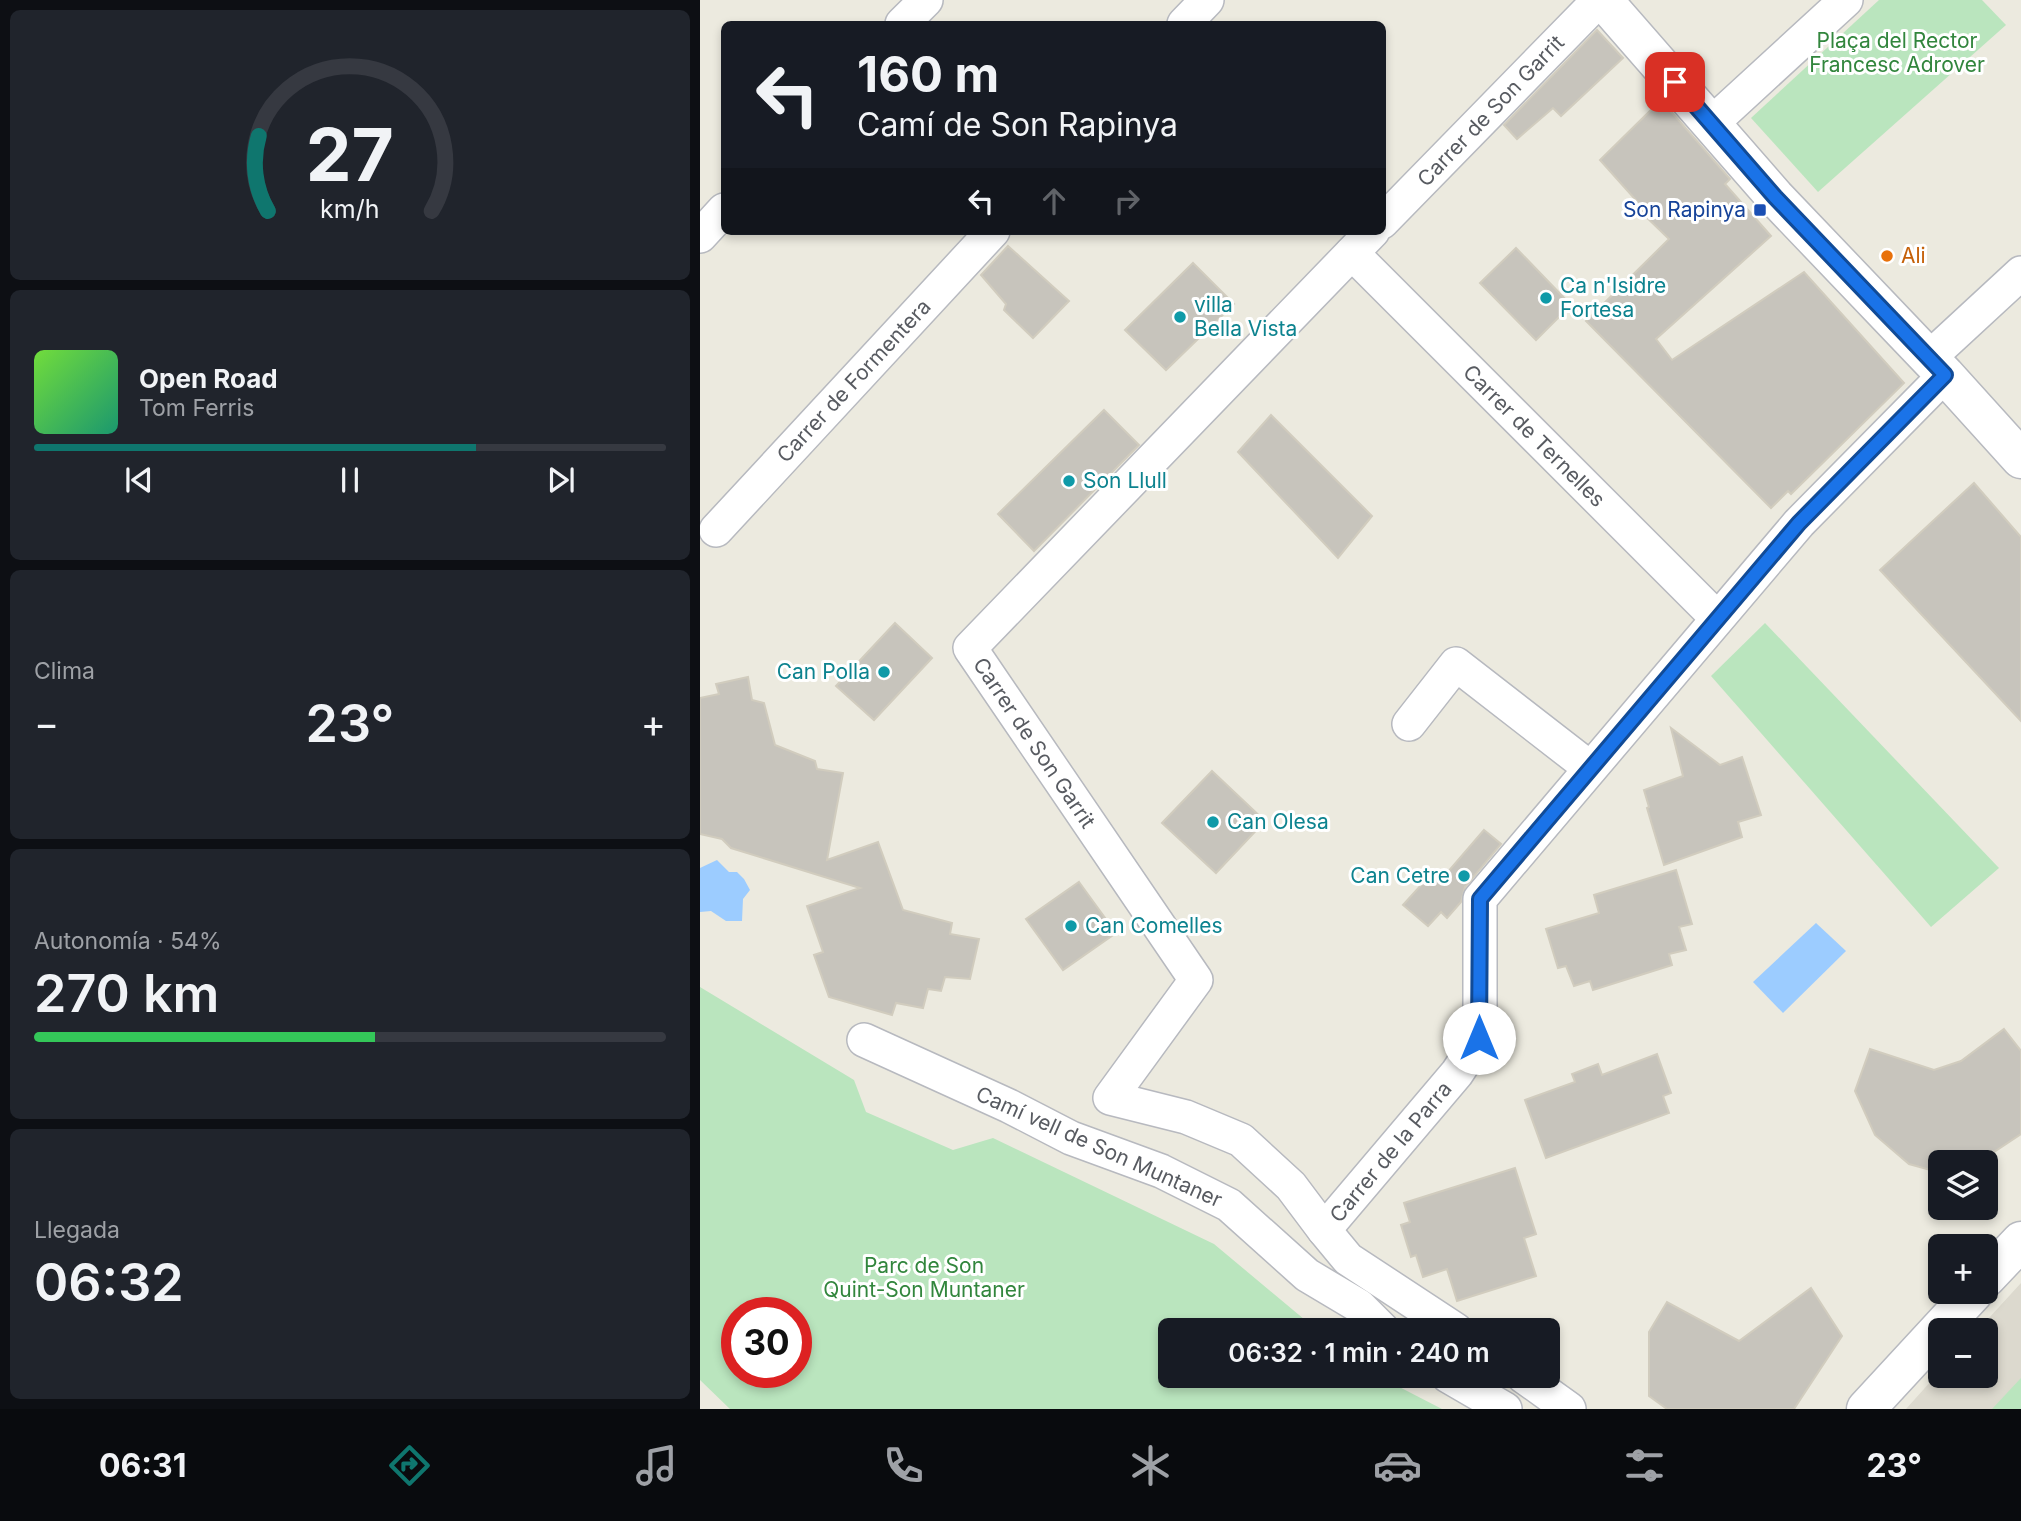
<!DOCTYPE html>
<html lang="es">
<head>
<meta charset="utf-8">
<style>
	body { margin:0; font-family:Inter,sans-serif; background:#20242c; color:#f1f3f6; height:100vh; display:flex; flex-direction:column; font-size:26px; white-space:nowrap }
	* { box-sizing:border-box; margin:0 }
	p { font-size:23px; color:#9ea1a6 }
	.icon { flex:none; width:38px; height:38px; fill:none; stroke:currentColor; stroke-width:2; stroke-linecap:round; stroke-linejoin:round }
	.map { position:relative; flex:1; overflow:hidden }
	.panel { display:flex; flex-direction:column; gap:10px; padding:10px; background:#0d0f14; width:700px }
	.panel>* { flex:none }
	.hud { position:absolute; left:21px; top:21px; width:665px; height:214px; border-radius:10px; box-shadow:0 4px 10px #0003; background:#171b24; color:#f1f3f6; overflow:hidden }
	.fabs { position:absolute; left:1228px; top:1150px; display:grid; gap:14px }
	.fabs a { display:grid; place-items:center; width:70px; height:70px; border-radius:10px; background:#171b24; box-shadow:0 4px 10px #0003; font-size:35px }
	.speed { position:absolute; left:21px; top:1297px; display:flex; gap:14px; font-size:35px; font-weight:700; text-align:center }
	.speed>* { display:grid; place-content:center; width:91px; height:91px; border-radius:50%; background:#171b24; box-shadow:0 4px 10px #0003; line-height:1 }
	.speed .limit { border:10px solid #d22; background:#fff; color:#111 }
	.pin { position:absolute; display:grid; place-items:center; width:60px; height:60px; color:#fff; margin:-30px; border-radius:14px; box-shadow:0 4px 10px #0006 }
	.me { position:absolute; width:77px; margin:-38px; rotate:0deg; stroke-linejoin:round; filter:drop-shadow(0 0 5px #0008) }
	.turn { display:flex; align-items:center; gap:24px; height:147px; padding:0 21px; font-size:32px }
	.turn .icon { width:91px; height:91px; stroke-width:2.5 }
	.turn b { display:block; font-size:49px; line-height:60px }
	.lanes { display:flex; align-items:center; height:66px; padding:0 21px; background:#0003; justify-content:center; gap:35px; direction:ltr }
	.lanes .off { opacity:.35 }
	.big { font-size:52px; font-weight:600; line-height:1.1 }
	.panel .widget { flex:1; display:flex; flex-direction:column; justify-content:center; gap:10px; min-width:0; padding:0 24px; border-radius:10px; background:#20242c }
	.panel .dial { align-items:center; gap:0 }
	.dial svg { height:182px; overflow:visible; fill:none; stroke:#363941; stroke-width:7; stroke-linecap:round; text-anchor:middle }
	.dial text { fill:#f1f3f6; stroke:none }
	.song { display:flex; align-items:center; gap:21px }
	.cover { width:84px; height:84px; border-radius:10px; background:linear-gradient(135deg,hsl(100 70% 55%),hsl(160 70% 35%)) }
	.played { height:7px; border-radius:4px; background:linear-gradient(90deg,#0f766e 70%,#363941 70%) }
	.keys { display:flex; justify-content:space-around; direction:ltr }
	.heat { display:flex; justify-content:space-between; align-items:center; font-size:38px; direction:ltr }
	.charge { height:10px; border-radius:5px; background:linear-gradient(90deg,#34c759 54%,#363941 0) }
	.trip { position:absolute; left:458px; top:1318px; width:402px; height:70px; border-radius:10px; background:#171b24; box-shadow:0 4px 10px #0003; font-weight:600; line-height:70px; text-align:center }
	.dock { display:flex; height:112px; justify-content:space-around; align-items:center; background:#090b0e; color:#9ea1a6 }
	.dock .icon { width:49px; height:49px }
	.dock .current { color:#0f766e }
	.dock b { font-size:32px; color:#f1f3f6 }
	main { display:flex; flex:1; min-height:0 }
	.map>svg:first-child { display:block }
</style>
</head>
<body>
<main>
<section class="panel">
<div class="widget dial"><svg viewBox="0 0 100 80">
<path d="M14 69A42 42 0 1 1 86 69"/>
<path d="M14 69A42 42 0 0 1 10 36" stroke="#0f766e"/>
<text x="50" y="56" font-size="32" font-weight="700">27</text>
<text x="50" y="72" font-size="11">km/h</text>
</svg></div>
<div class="widget">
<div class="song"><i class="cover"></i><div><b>Open Road</b><p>Tom Ferris</p></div></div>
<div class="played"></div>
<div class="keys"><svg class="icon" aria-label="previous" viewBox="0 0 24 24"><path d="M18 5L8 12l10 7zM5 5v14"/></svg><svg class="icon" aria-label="pause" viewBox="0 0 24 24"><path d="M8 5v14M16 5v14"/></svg><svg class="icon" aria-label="next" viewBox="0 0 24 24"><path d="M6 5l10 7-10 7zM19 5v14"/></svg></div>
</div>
<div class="widget"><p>Clima</p>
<div class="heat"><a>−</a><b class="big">23°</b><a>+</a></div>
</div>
<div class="widget"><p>Autonomía · 54%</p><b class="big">270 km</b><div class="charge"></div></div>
<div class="widget"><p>Llegada</p><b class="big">06:32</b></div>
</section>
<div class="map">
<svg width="1321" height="1409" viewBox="0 0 1321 1409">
	<rect width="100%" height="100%" fill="#eceadf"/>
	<polygon fill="#dcd9ce" points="1321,1283 1321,1409 1206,1409 1241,1370 1241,1376 1286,1376 1286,1330 1278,1330"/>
	<g fill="#bae5be" fill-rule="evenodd">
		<polygon points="1179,0 1282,0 1306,25 1118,192 1051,118"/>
		<polygon points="1065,623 1299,868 1231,927 1011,676"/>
		<path d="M0 987 154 1080 166 1112 253 1150 293 1138 514 1244 617 1330H471V1376H678L742 1409H30L0 1380ZM96 1312V1372H37V1312Z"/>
		<polygon points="1321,1378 1321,1409 1292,1409"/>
	</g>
	<g fill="#9cccff">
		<polygon points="17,860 29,872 37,872 44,879 50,890 43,899 42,921 26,921 11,911 0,912 0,868"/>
		<polygon points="1116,923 1146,951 1083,1013 1053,982"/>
	</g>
	<g fill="#c7c4bc" stroke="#d1ccbe" stroke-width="2">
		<polygon points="897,30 923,58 861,116 853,108 817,139 804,125"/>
		<polygon points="961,100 1030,179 1025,184 1071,236 956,339 972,360 1104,272 1204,383 1091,494 1088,491 1071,508 886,321 969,239 940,211 943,208 900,160"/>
		<polygon points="308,246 369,301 333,338 304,310 306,304 281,275"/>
		<polygon points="816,248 871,305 836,340 780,283"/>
		<polygon points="493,263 534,304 466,370 425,330"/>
		<polygon points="404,410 439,445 334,551 298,514"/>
		<polygon points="571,415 672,516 638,558 538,452"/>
		<polygon points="1274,483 1321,537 1321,721 1180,570"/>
		<polygon points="195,623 232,658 174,720 136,686"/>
		<polygon points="48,677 52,700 64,703 75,745 115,761 117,769 143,773 127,860 178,842 203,910 252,923 250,934 279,939 270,979 245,977 241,991 228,989 223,1008 196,1003 192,1015 129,997 114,955 123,952 107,906 160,888 31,848 22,839 0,834 0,698 19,694 16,684"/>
		<polygon points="971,728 1020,765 1042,757 1061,815 1038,822 1042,837 964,865 947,808 949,807 944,790 983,776"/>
		<polygon points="512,771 565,821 516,873 462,823"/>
		<polygon points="784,830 801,844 765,887 761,902 747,918 741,912 728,926 703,905 732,873 741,880"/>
		<polygon points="976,870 992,924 979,927 986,950 969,954 972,965 893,990 890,981 874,986 866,966 858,968 846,929 899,913 894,895"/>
		<polygon points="379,882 416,933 363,970 326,919"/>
		<polygon points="1304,1029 1321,1051 1321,1134 1279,1162 1241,1162 1241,1173 1209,1164 1175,1135 1155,1091 1170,1049 1234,1070 1261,1061"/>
		<polygon points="957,1054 971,1093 963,1096 969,1113 846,1158 825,1100 875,1082 872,1074 898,1064 902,1075"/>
		<polygon points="815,1168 836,1234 824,1238 836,1276 757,1301 747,1269 723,1277 716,1255 711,1257 701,1225 710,1222 704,1203"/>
		<polygon points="1111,1288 1142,1336 1094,1409 967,1409 949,1396 949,1332 967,1302 1039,1341"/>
	</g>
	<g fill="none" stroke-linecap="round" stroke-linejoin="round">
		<defs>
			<g id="minor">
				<polyline points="202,24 226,0"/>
				<polyline points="484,24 507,0"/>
				<polyline points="1011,124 1146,0"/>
				<polyline points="682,222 899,0"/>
				<polyline points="673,231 270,648 496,980 410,1098 486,1117 541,1140 591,1186 624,1230 648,1259 756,1330"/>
				<polyline points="0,236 24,210"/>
				<polyline points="652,253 1017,618"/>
				<polyline points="1229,358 1321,273"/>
				<polyline points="16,530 293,231"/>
				<polyline points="709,724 756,664 890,768"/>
				<polyline points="164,1040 309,1106 371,1138 461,1171 529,1205 607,1275 659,1306 683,1330"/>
				<polyline points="624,1230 757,1073 780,1038 780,899 1099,523 1245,375"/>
				<polyline points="748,1376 805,1409"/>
				<polyline points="823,1376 869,1409"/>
			</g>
			<g id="tertiary">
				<polyline points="903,0 1075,197 1245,375 1321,459"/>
				<polyline points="1286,1278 1321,1241"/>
				<polyline points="1166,1409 1274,1292"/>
			</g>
		</defs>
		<use href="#minor" stroke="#b7b9bf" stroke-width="36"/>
		<use href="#tertiary" stroke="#b7b9bf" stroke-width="41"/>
		<use href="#minor" stroke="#fff" stroke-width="33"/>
		<use href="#tertiary" stroke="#fff" stroke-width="38"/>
	</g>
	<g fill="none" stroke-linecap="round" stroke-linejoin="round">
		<defs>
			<polyline id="route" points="779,1038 780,899 1099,523 1245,375 1075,197 975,82"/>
		</defs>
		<use href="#route" stroke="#114b97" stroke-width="18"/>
		<use href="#route" stroke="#1a73e8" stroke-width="12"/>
	</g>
	<rect fill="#1a4fb4" stroke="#fff" stroke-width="2.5" x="1053" y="203" width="14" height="14" rx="3.5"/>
	<circle fill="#e8710a" stroke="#fff" stroke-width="2.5" cx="1187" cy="256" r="7"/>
	<g fill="#0f9aa8" stroke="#fff" stroke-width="2.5">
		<circle cx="846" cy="298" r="7"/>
		<circle cx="480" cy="317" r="7"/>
		<circle cx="369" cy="481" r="7"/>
		<circle cx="184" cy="672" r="7"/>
		<circle cx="513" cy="822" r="7"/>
		<circle cx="764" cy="876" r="7"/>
		<circle cx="371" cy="926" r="7"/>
	</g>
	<g text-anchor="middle" stroke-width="6" stroke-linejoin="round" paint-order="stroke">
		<g font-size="21" fill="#32863d" stroke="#fff">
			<text x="1197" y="48">Plaça del Rector<tspan x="1197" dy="24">Francesc Adrover</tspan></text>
			<text x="224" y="1273">Parc de Son<tspan x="224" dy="24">Quint-Son Muntaner</tspan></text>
		</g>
		<g font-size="21" fill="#585b61" stroke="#fff">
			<text transform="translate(791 111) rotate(-46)" y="7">Carrer de Son Garrit</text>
			<text transform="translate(154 381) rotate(-47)" y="7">Carrer de Formentera</text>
			<text transform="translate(834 436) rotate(45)" y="7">Carrer de Ternelles</text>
			<text transform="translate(334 743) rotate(56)" y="7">Carrer de Son Garrit</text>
			<text transform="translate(399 1147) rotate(24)" y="7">Camí vell de Son Muntaner</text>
			<text transform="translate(691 1152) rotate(-50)" y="7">Carrer de la Parra</text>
		</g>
		<g font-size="21" fill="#164399" stroke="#fff" text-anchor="end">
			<text x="1046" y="217">Son Rapinya</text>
		</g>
		<g font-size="21" fill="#c56008" stroke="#fff" text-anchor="start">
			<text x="1201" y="263">Ali</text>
		</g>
		<g font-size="21" fill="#0d838f" stroke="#fff" text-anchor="start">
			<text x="860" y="293">Ca n'Isidre<tspan x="860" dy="24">Fortesa</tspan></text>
			<text x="494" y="312">villa<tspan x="494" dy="24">Bella Vista</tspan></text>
			<text x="383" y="488">Son Llull</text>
			<text x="170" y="679" text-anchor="end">Can Polla</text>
			<text x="527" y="829">Can Olesa</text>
			<text x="750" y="883" text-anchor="end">Can Cetre</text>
			<text x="385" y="933">Can Comelles</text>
		</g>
	</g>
</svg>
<div class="fabs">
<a><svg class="icon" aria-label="layers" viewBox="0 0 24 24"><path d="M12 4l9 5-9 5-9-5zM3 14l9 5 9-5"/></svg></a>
<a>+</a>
<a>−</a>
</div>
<div class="speed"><div class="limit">30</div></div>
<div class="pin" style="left:975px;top:82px;background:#d93025"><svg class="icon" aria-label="arrive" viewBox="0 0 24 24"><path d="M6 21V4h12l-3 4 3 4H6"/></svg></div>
<svg class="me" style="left:779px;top:1038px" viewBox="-20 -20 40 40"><circle r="19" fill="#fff"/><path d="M0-13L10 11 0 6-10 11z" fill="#1a73e8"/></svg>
<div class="trip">06:32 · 1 min · 240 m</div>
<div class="hud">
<div class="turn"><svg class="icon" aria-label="left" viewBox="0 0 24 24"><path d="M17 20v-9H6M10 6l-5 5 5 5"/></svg><div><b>160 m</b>Camí de Son Rapinya</div></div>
<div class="lanes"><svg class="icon" aria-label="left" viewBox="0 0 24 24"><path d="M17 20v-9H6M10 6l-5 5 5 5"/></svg><svg class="icon off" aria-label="ahead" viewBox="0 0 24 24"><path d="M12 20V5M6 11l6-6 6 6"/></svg><svg class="icon off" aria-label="right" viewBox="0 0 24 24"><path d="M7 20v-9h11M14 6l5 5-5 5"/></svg></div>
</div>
</div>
</main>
<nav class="dock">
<b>06:31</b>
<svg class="icon current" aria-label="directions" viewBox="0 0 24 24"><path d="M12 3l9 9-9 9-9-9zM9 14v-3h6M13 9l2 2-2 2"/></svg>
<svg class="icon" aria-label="music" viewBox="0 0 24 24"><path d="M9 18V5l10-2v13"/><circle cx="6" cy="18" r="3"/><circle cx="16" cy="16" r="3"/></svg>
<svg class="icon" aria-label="phone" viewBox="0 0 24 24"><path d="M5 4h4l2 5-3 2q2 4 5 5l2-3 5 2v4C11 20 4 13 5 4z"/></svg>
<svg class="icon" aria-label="climate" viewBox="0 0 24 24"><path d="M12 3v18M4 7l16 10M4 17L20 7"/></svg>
<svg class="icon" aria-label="car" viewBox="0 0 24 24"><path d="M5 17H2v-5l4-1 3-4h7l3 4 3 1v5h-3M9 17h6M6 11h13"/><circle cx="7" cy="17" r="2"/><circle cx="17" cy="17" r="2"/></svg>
<svg class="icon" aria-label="filters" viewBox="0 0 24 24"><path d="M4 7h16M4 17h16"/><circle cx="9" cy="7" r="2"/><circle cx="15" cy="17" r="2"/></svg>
<b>23°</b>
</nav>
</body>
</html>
